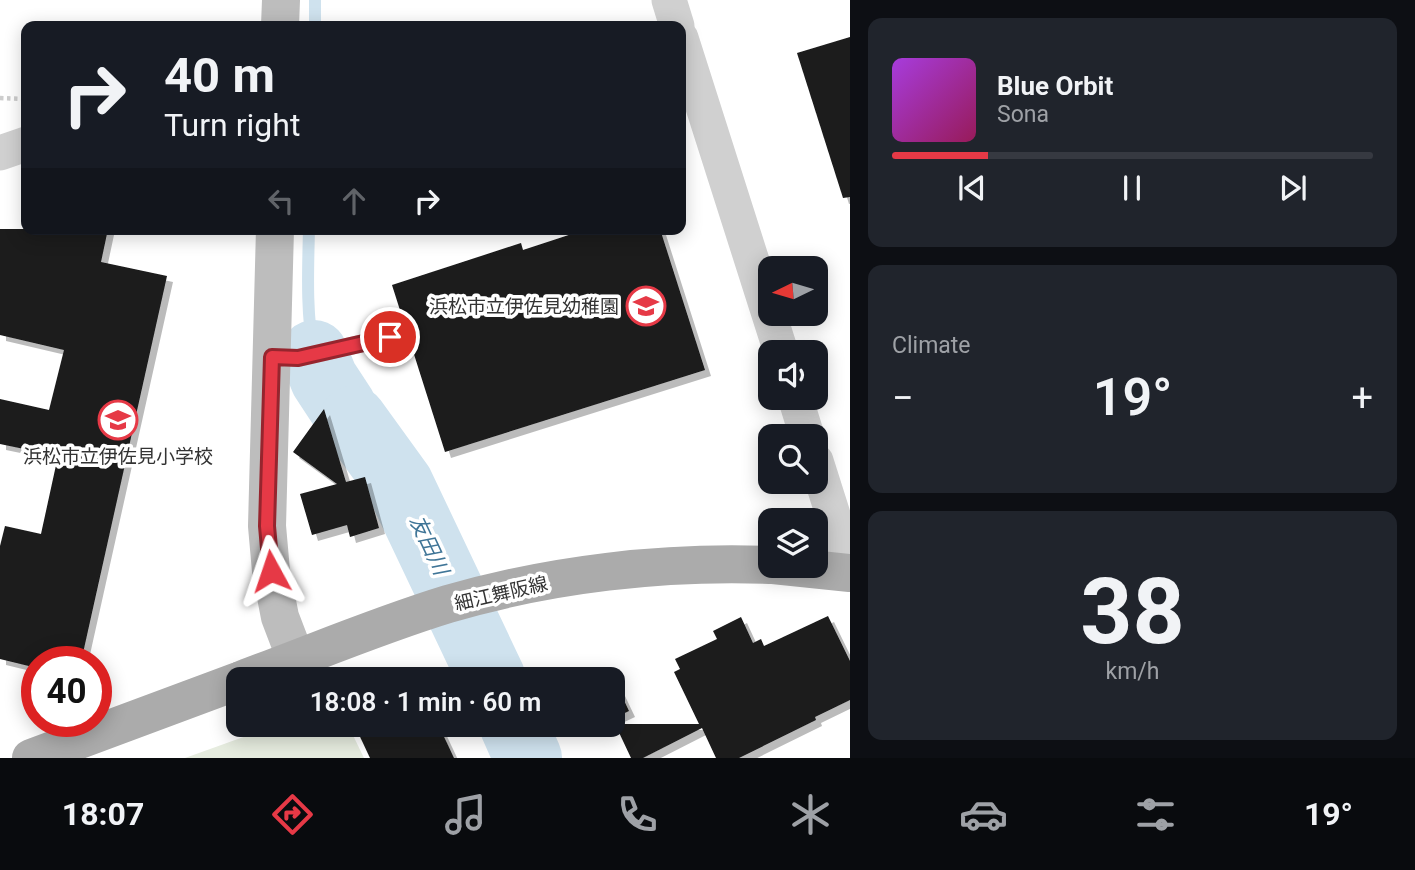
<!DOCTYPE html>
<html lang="en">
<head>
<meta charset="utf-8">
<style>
	body { margin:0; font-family:Roboto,"Noto Sans JP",sans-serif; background:#20242c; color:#f1f3f6; height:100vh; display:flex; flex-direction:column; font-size:26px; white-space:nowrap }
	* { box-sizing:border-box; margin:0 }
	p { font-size:23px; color:#9ea1a6 }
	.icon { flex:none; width:38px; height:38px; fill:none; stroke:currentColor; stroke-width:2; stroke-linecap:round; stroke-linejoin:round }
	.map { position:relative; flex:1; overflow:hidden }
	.drawer { display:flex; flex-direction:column; gap:18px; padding:18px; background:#0d0f14; width:565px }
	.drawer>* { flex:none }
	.top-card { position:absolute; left:21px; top:21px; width:665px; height:214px; border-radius:14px; box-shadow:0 4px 18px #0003; background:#171b24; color:#f1f3f6; overflow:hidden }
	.needle { width:46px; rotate:265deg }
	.controls { position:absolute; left:758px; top:256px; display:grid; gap:14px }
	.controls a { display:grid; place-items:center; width:70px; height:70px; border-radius:14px; background:#171b24; box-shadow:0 4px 18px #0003; font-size:35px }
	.speed { position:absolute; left:21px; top:646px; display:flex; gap:14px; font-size:35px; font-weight:700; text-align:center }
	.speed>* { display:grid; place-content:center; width:91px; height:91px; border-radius:50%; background:#171b24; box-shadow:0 4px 18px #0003; line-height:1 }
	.speed .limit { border:10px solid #d22; background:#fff; color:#111 }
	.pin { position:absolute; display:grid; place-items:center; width:60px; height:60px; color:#fff; margin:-30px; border:4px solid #fff; border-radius:50%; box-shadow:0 2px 7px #0007 }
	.me { position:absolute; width:77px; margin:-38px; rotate:355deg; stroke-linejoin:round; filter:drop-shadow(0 0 5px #0008) }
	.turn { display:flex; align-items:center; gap:24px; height:147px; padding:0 28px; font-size:32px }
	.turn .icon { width:91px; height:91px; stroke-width:2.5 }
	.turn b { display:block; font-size:49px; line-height:60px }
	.lanes { display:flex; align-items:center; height:66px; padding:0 28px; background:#0003; justify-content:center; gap:35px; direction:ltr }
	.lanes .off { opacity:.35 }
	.big { font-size:52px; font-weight:600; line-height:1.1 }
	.drawer .card { flex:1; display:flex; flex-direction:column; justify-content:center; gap:10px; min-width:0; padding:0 24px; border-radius:14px; background:#20242c }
	.drawer .dial { align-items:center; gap:0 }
	.dial b { font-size:91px; line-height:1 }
	.song { display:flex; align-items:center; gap:21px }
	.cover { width:84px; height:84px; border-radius:10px; background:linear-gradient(135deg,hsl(280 70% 55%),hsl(330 70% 35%)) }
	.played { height:7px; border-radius:4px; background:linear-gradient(90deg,#e63946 20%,#363941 20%) }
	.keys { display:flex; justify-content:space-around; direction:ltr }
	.heat { display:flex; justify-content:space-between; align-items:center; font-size:38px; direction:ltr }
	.trip { position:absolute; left:226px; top:667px; width:399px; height:70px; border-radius:14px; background:#171b24; box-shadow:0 4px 18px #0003; font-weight:600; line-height:70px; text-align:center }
	.tab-bar { display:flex; height:112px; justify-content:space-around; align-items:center; background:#090b0e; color:#9ea1a6 }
	.tab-bar .icon { width:49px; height:49px }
	.tab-bar .selected { color:#e63946 }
	.tab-bar b { font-size:32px; color:#f1f3f6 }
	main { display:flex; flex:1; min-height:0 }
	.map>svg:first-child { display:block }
</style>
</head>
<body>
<main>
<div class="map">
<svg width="850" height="758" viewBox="0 0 850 758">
	<defs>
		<filter id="shadow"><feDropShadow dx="6" dy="6" stdDeviation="0" flood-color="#0004"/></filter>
	</defs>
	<rect width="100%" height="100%" fill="#fff"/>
	<polygon fill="#e6ecdf" points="277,725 348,725 364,758 185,758"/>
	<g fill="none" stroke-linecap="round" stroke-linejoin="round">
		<g stroke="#cfe2ee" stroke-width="12">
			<polyline points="315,26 315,0"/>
			<path d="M309 229C308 271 306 313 314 354"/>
		</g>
		<g stroke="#cfe2ee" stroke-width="68">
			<polyline points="314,354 324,379 343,408"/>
			<polyline points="353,420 400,485 492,679"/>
			<polyline points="513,724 528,758"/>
		</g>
	</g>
	<g fill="#1a1a1a" filter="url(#shadow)">
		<polygon points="850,37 850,197 843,198 797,53"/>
		<polygon points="0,229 108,229 101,262 167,276 81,662 37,662 37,668 0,659 0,546 5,526 41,534 58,456 0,444 0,399 49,410 64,350 0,335"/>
		<polygon points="587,229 660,229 705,370 445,452 392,285 521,243 523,250"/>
		<polygon points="324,409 346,482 365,477 379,528 350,537 347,525 312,535 300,494 337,484 293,452"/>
		<polygon points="828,616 850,661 850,700 815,717 816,720 739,758 716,758 702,728 643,758 631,758 615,724 699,724 674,672 680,669 675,659 717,639 713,631 741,617 753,643 761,639 764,646"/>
		<polygon points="609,669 629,711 612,719 612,679 588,679"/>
		<polygon points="354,724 438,724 454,758 370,758"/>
	</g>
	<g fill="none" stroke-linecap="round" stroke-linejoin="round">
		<polyline stroke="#cdcdcd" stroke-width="4.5" stroke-dasharray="3.5 3.5" stroke-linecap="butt" points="0,98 26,99"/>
		<polyline stroke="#d0d0d0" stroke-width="18" points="272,357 298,358 390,337"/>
		<g stroke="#d0d0d0" stroke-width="35">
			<polyline points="669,0 677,26"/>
			<polyline points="681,38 781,352"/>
			<polyline points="0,153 26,144"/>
			<polyline points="795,397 807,436"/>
			<polyline points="816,461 841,540 837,571"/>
		</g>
		<g stroke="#bdbdbd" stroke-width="38">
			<polyline points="280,26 281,0"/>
			<polyline points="275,229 267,526 271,571 280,617 296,659"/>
		</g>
		<g stroke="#ababab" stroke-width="38">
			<polyline points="773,565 850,573"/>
			<path d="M243 679C311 654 379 625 448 604 551 574 663 561 770 565"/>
			<polyline points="31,758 238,681"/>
		</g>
	</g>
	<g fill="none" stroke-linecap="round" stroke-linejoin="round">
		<defs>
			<polyline id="route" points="271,571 267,526 272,357 298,358 390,337"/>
		</defs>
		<use href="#route" stroke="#96252e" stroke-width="18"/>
		<use href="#route" stroke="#e63946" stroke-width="12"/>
	</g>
	<defs>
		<symbol id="school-ring" viewBox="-11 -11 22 22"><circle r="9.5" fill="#fff" stroke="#e63946" stroke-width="1.5"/><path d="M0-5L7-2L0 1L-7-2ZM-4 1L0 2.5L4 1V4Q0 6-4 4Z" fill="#e63946"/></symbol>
	</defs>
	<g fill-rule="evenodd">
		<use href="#school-ring" x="624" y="284" width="44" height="44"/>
		<use href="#school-ring" x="96" y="398" width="44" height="44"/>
	</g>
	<g text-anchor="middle" stroke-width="7" stroke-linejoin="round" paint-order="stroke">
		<g font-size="19" fill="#333" stroke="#fff" text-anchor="end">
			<text x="619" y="313">浜松市立伊佐見幼稚園</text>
			<text x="118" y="463" text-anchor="middle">浜松市立伊佐見小学校</text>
		</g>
		<g font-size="19" fill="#333" stroke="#fff">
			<text transform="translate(501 593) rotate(-13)" y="7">細江舞阪線</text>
		</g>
		<g font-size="21" font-style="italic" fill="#3f7597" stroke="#fff">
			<text transform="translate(429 545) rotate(65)" y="7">友田川</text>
		</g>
	</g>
</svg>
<div class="controls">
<a><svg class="needle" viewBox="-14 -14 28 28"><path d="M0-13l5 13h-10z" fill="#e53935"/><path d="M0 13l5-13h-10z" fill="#9ea1a6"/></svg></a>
<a><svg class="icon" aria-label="sound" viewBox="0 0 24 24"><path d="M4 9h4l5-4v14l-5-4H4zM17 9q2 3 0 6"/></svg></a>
<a><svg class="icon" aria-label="search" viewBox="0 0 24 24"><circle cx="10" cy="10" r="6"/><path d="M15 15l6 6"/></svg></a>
<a><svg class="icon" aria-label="layers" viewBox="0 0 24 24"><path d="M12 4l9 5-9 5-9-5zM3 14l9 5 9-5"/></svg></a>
</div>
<div class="speed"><div class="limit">40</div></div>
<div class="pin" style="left:390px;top:337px;background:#d93025"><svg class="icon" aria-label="arrive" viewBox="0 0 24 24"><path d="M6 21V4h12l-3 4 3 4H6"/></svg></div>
<svg class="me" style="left:271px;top:571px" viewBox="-20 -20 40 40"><path d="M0-17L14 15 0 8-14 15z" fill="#e63946" stroke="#fff" stroke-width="4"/></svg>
<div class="trip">18:08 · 1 min · 60 m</div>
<div class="top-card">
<div class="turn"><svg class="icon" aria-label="right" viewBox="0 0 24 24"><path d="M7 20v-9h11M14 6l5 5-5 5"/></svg><div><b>40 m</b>Turn right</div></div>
<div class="lanes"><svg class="icon off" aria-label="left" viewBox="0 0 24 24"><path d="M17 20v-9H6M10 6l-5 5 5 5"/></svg><svg class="icon off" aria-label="ahead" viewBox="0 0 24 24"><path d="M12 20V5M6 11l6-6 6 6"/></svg><svg class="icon" aria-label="right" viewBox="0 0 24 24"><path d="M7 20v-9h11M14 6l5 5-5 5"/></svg></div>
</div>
</div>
<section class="drawer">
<div class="card">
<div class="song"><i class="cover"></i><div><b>Blue Orbit</b><p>Sona</p></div></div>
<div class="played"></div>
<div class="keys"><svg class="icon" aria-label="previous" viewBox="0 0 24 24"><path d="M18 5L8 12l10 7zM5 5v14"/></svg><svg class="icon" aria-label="pause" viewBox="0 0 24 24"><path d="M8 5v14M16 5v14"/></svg><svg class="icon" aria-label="next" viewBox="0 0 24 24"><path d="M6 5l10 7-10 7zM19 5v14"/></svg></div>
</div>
<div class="card"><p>Climate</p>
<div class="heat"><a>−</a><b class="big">19°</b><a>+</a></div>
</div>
<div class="card dial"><b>38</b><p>km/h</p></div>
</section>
</main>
<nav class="tab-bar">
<b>18:07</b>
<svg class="icon selected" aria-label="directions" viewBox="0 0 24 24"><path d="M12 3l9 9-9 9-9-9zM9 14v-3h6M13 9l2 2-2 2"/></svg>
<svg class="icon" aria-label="music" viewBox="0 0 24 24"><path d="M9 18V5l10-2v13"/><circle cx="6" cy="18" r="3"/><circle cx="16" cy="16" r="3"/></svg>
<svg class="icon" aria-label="phone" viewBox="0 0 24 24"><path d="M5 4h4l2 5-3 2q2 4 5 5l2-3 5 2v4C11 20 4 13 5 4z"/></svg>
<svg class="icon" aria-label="climate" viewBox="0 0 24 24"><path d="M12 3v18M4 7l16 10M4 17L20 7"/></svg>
<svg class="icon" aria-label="car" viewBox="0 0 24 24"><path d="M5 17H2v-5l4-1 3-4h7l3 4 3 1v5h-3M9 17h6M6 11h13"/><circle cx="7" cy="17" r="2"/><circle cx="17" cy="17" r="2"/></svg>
<svg class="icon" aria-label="filters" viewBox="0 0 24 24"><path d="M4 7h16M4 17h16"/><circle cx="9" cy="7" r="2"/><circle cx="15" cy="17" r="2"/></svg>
<b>19°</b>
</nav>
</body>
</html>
